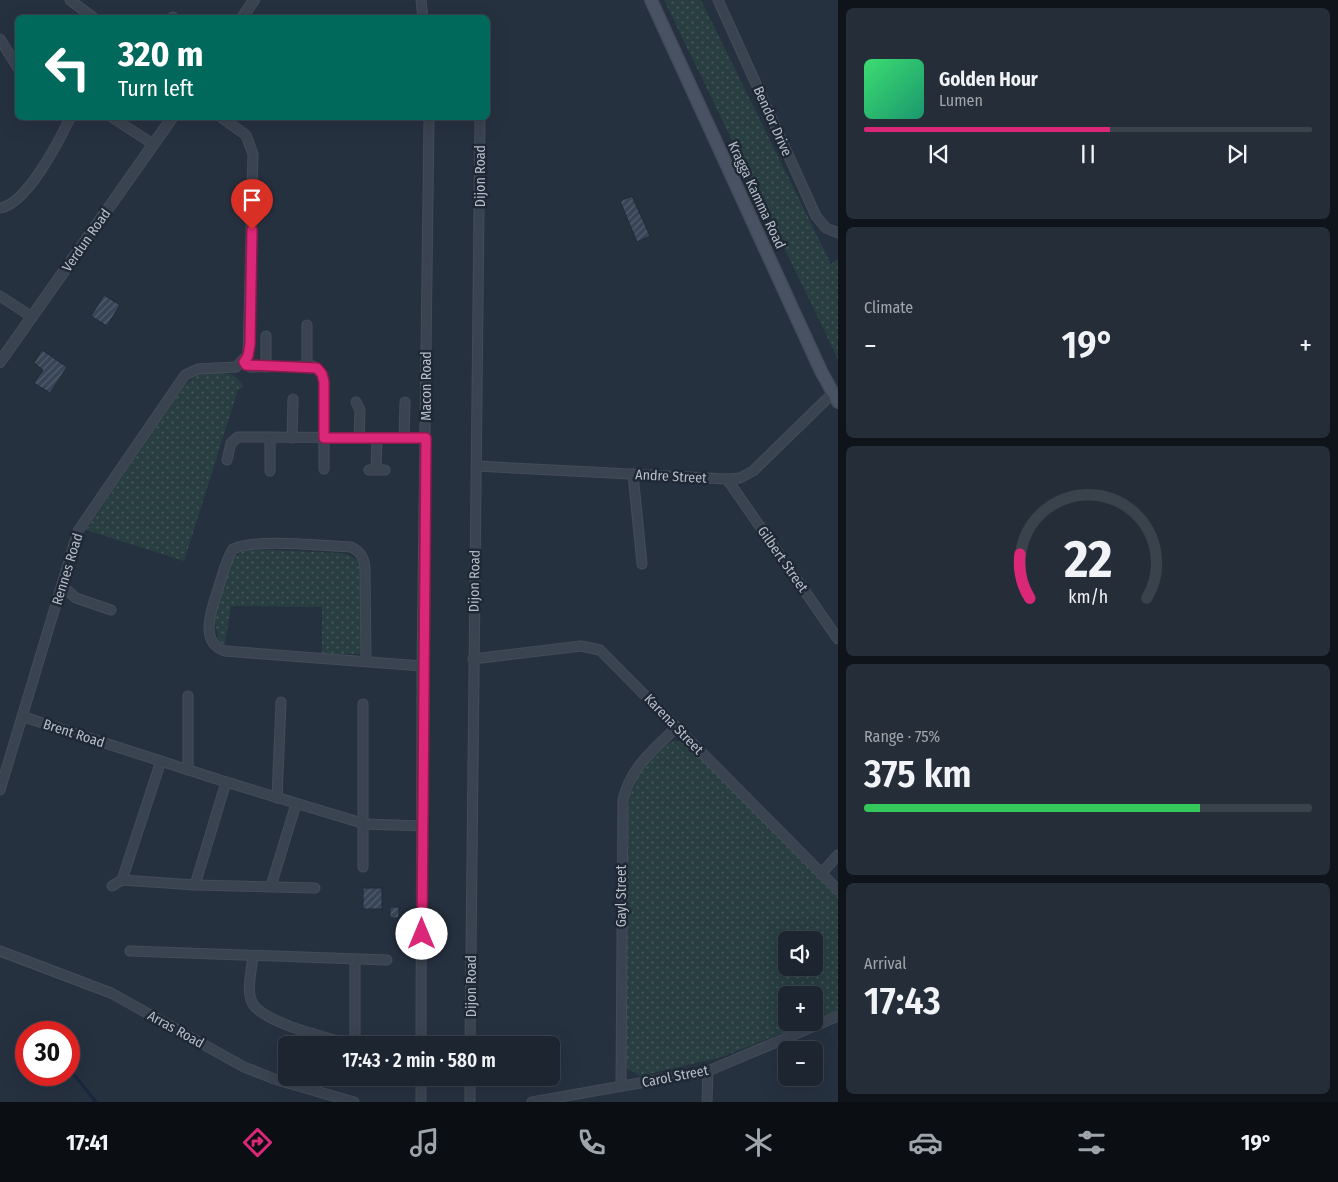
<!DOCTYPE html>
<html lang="en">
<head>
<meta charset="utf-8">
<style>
	body { margin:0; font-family:"Fira Sans Condensed",sans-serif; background:#252d38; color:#f1f3f6; height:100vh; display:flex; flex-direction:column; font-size:19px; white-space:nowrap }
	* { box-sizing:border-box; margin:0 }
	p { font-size:16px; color:#a0a5ab }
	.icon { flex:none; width:28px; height:28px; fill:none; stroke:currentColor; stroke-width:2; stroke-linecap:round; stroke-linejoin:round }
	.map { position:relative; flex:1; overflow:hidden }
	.drawer { display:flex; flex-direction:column; gap:8px; padding:8px; background:#0f141a; width:500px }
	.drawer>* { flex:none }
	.hud { position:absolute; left:15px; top:15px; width:475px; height:105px; border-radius:8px; box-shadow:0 5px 20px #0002,0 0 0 1px #3a424c; background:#00695c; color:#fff; overflow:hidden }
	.buttons { position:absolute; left:778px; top:931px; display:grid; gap:10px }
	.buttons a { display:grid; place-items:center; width:45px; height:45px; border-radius:8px; background:#1c2530; box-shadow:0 5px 20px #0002,0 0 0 1px #3a424c; font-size:25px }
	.speed { position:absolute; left:15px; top:1021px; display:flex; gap:10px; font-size:25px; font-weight:700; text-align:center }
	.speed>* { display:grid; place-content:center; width:65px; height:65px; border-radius:50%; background:#1c2530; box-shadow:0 5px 20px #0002,0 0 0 1px #3a424c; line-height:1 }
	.speed .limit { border:8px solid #d22; background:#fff; color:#111 }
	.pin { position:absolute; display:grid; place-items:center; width:42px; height:42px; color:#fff; margin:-51px -21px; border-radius:50% 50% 50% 0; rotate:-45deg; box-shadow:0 0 5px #0007 }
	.pin .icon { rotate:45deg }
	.me { position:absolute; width:55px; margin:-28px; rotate:0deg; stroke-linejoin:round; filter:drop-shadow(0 0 4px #0008) }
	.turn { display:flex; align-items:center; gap:18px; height:105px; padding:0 20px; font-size:22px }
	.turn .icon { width:65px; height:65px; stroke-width:2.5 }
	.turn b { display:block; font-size:35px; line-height:42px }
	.big { font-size:38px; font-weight:600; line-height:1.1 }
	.drawer .card { flex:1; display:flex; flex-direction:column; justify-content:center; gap:8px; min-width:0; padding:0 18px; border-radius:8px; background:#252d38 }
	.drawer .dial { align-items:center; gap:0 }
	.dial svg { height:130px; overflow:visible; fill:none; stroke:#3a424c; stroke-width:7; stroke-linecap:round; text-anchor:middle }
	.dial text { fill:#f1f3f6; stroke:none }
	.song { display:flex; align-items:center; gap:15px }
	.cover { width:60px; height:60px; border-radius:8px; background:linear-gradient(135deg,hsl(140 70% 55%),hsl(160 70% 35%)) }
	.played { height:5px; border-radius:2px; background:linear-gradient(90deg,#db2777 55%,#3a424c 55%) }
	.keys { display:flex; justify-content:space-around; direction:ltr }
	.heat { display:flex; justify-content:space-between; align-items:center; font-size:28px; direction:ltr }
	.charge { height:8px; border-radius:4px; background:linear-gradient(90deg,#34c759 75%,#3a424c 0) }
	.trip { position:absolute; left:278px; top:1036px; width:282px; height:50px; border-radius:8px; background:#1c2530; box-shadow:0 5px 20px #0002,0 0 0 1px #3a424c; font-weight:600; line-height:50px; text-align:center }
	.dock { display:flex; height:80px; justify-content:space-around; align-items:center; background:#0b0f13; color:#a0a5ab }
	.dock .icon { width:35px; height:35px }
	.dock .current { color:#db2777 }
	.dock b { font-size:22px; color:#f1f3f6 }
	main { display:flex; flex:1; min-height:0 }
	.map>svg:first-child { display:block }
</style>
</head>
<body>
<main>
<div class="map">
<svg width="838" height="1102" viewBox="0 0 838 1102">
	<defs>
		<pattern id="green-dots" width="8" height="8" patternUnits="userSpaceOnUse" patternTransform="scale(1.25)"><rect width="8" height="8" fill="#283e41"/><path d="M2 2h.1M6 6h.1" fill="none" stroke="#45585b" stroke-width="1.8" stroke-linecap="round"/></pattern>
		<pattern id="building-hatch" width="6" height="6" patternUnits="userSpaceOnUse" patternTransform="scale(1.25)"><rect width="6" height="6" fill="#384556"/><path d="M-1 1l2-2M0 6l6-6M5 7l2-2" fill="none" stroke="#535e6d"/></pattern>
	</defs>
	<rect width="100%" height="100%" fill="#263140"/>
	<g fill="url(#green-dots)" fill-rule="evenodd">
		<polygon points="664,0 701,0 831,264 838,259 838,359"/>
		<path d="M206 372C221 372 237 371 243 387L238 390 184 561 86 530 185 385 199 374Z"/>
		<path d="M246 549 340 553C350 554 355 557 361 565V654H322V607L231 606 225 644 219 642 214 617 231 560Z"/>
		<path d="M674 741H680L689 746 838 896V1010L814 1020V995H786V1022L807 1023 722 1057 640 1076 628 1069 625 1058 628 806C632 781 649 752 674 741ZM786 940H814V968H786Z"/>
	</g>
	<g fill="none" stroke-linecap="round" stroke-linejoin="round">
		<polyline stroke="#19273e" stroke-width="3" points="71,1071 96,1102"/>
	</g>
	<g fill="url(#building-hatch)" stroke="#212a37">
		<polygon points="632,196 650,236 637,242 620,201"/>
		<polygon points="104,295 120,305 107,326 91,316"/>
		<polygon points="42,350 67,367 50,393 34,383 43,370 34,363"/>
		<rect x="363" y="888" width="19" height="21"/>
		<rect x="390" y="907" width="9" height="11"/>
	</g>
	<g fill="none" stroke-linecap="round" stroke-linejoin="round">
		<defs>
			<g id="minor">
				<polyline points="70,0 94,18"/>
				<polyline points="421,0 423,18"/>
				<polyline points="718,0 816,216 826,228 838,233"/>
				<polyline points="172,18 173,17"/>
				<polyline points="0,39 18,68"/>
				<polyline points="113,118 153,144"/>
				<path d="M0 208C27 204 59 141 70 118"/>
				<polyline points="0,296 32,317"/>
				<polyline points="244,362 250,367 313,366 322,374 324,382 324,469"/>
				<polyline points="307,366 307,325"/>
				<polyline points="266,367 266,336"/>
				<polyline points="356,402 360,410 359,438"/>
				<polyline points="292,438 293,399"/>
				<polyline points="404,438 405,402"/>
				<polyline points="227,460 231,443 238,437 426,438"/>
				<polyline points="476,466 727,479 740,478 753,471 833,393"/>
				<polyline points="369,470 385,470"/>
				<polyline points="376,470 377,438"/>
				<polyline points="270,471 270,437"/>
				<polyline points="633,474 642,564"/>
				<polyline points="727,479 838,639"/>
				<polyline points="62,586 76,598 111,610"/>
				<polyline points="473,659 581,646 600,650 838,890"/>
				<path d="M366 661 365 568C364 558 361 552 351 547 321 546 259 538 233 549 226 560 223 573 219 586 213 606 197 642 225 651L422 666"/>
				<polyline points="363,704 363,867"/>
				<polyline points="24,717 226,782 365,824 422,826"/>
				<polyline points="188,770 188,696"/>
				<polyline points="0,790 78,531 185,375 198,369 236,367 248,355 253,154 246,135 222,118"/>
				<polyline points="277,798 281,702"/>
				<polyline points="821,874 838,855"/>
				<polyline points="122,880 161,761"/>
				<polyline points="195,885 226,782"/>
				<polyline points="112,886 122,880 195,885 315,888"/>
				<polyline points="271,886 296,804"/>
				<polyline points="0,951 111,993 244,1067 277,1080 354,1102"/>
				<polyline points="130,951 387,960"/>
				<path d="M253 956C252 969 246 990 252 1002 261 1023 332 1039 354 1045"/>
				<polyline points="355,1045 355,959"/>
				<polyline points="421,1045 422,666 429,118"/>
				<polyline points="470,1045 480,118"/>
				<polyline points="421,1078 421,1102"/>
				<path d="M621 1086 623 800C630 768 654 749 677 727"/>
				<polyline points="470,1102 470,1078"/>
				<polyline points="532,1102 708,1071 838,1016"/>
				<polyline points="707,1102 708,1071"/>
			</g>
			<g id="tertiary">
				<polyline points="242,18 254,0"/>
				<polyline points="0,362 172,118"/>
			</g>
			<polyline id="secondary" points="651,0 821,371 838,402"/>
		</defs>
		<use href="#minor" stroke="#444c59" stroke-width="11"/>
		<use href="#tertiary" stroke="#444c59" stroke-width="12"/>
		<use href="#secondary" stroke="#444c59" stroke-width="14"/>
		<use href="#minor" stroke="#3a4350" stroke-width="9"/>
		<use href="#tertiary" stroke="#3a4350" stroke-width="10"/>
		<use href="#secondary" stroke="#485263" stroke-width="11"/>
	</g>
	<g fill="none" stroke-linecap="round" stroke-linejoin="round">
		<defs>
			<polyline id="route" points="252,230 250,344 248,356 244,362 246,365 317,368 322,374 324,382 324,438 426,438 422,934"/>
		</defs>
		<use href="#route" stroke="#8e194d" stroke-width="12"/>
		<use href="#route" stroke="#db2777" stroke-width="9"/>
	</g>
	<g text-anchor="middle" stroke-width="5" stroke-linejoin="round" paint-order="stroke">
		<g font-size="14" fill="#b7beca" stroke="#1f2835">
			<text transform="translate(773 121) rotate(66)" y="5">Bendor Drive</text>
			<text transform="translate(480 176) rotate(-90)" y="5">Dijon Road</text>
			<text transform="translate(757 195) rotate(65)" y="5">Kragga Kamma Road</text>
			<text transform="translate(86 240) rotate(-55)" y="5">Verdun Road</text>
			<text transform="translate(426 386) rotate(-90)" y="5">Macon Road</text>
			<text transform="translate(671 476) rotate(3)" y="5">Andre Street</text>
			<text transform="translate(783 559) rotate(55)" y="5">Gilbert Street</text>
			<text transform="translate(67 569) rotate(-73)" y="5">Rennes Road</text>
			<text transform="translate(474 581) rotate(-89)" y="5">Dijon Road</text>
			<text transform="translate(674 724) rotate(46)" y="5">Karena Street</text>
			<text transform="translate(74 733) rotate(18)" y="5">Brent Road</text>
			<text transform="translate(621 896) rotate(-90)" y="5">Gayl Street</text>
			<text transform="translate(471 986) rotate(-90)" y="5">Dijon Road</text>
			<text transform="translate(176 1029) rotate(29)" y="5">Arras Road</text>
			<text transform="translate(675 1076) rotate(-11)" y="5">Carol Street</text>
		</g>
	</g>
</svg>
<div class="buttons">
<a><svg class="icon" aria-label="sound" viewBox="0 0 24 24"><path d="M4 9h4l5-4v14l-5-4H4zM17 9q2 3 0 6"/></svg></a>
<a>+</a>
<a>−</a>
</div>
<div class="speed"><div class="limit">30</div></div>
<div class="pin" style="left:252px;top:230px;background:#d93025"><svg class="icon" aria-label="arrive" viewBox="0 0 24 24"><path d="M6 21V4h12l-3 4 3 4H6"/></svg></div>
<svg class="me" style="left:422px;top:934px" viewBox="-20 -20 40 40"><circle r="19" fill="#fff"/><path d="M0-13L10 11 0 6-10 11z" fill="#db2777"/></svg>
<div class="trip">17:43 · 2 min · 580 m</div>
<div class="hud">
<div class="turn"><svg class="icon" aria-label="left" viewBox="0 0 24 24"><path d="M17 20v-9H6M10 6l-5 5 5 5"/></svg><div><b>320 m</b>Turn left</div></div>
</div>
</div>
<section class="drawer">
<div class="card">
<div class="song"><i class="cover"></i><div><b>Golden Hour</b><p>Lumen</p></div></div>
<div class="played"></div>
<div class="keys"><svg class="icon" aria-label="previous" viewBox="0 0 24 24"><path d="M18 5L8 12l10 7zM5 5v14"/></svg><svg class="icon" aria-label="pause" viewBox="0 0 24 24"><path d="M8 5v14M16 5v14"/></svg><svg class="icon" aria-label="next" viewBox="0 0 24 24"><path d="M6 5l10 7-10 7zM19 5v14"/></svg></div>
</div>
<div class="card"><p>Climate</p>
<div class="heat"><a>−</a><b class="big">19°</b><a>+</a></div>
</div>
<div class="card dial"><svg viewBox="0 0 100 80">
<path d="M14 69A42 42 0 1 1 86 69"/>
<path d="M14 69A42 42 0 0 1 8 42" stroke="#db2777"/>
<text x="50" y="56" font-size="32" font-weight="700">22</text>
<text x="50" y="72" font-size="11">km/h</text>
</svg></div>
<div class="card"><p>Range · 75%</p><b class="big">375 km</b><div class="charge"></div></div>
<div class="card"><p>Arrival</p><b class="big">17:43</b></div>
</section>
</main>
<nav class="dock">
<b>17:41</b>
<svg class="icon current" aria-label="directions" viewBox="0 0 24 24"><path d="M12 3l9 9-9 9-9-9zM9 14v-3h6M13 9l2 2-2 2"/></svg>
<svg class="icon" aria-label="music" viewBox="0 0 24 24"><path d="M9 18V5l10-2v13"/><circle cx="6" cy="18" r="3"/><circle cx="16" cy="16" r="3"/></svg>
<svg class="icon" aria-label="phone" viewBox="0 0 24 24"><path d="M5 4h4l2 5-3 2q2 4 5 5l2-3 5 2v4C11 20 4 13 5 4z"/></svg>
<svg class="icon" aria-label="climate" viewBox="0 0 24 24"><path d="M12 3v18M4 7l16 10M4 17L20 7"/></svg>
<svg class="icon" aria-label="car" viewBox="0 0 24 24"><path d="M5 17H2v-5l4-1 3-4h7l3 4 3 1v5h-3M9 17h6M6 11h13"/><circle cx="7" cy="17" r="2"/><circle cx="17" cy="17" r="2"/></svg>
<svg class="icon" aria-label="filters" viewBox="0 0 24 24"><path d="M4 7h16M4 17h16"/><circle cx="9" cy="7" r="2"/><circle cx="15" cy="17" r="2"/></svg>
<b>19°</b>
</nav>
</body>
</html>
